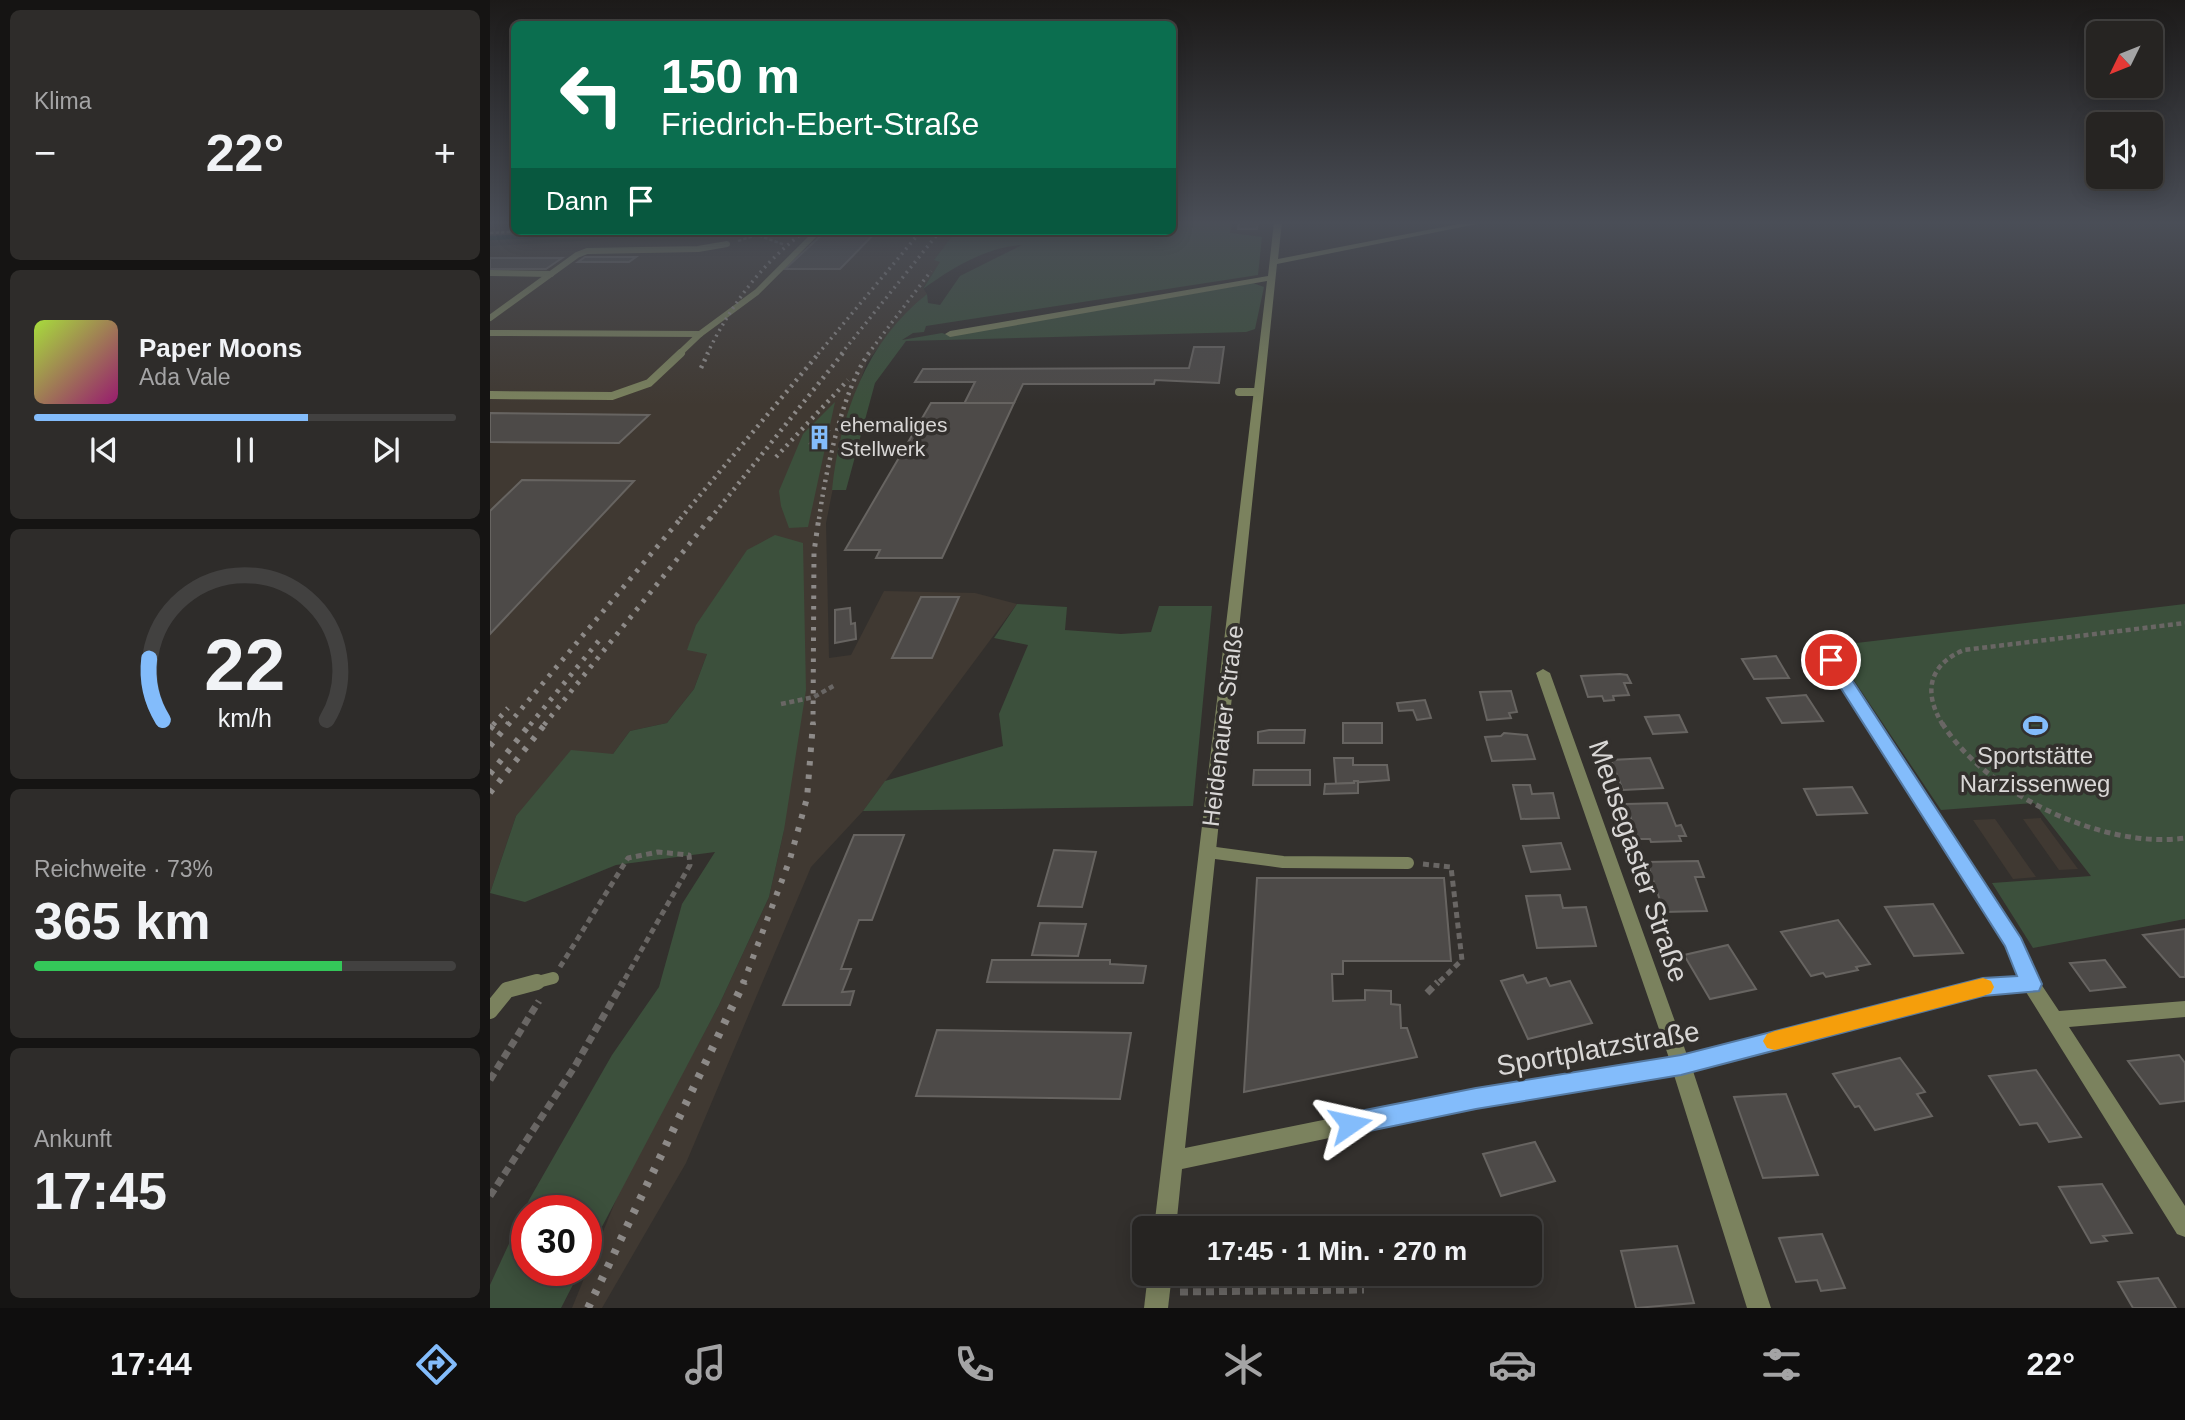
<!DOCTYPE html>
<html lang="de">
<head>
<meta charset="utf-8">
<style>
	body { margin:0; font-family:Arial,sans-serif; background:#2e2c2a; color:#f1f3f6; height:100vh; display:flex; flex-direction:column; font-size:26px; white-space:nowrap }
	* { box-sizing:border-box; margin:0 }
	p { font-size:23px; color:#a4a4a5 }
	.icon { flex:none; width:38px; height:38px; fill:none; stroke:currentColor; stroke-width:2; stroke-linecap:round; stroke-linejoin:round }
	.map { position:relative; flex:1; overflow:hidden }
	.details { display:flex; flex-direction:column; gap:10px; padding:10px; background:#151413; width:490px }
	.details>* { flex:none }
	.hud { position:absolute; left:21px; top:21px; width:665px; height:214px; border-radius:10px; box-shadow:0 4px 18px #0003,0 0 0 2px #424140; background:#0b6e4f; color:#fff; overflow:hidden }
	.needle { width:46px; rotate:227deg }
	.fabs { position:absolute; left:1596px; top:21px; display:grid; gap:14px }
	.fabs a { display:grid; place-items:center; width:77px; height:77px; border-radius:10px; background:#262422; box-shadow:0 4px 18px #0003,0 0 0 2px #424140; font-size:35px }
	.speed { position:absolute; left:21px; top:1195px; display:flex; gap:14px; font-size:35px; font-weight:700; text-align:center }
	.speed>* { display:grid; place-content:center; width:91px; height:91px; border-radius:50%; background:#262422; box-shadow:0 4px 18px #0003,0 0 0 2px #424140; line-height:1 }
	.speed .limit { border:10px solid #d22; background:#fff; color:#111 }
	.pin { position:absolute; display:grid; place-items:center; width:60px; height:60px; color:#fff; margin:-30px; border:4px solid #fff; border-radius:50%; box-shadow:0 2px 7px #0007 }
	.me { position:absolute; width:77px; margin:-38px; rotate:79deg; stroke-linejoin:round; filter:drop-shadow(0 0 5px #0008) }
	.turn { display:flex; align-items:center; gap:24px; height:147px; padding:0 35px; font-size:32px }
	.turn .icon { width:91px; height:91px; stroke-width:2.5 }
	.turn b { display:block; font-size:49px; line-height:60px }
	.then { display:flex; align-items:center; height:66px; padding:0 35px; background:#0003; gap:14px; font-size:26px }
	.big { font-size:52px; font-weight:600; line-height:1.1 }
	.details .tile { flex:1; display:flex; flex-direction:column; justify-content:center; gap:10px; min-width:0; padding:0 24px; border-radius:10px; background:#2e2c2a }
	.details .dial { align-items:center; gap:0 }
	.dial svg { height:182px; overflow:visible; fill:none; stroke:#424140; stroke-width:7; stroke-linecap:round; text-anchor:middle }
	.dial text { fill:#f1f3f6; stroke:none }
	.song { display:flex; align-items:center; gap:21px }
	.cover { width:84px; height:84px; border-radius:10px; background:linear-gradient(135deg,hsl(80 70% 55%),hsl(320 70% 35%)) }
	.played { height:7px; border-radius:4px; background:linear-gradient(90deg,#83bcfb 65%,#424140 65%) }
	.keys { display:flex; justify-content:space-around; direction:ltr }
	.heat { display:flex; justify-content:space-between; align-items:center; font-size:38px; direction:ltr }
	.charge { height:10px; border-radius:5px; background:linear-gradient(90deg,#34c759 73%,#424140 0) }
	.trip { position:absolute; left:642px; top:1216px; width:410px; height:70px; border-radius:10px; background:#262422; box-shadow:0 4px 18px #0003,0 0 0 2px #424140; font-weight:600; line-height:70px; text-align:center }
	.dock { display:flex; height:112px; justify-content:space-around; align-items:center; background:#0f0e0e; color:#a4a4a5 }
	.dock .icon { width:49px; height:49px }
	.dock .current { color:#83bcfb }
	.dock b { font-size:32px; color:#f1f3f6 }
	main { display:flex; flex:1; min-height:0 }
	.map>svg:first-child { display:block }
</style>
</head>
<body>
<main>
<section class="details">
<div class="tile"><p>Klima</p>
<div class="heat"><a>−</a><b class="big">22°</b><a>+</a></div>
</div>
<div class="tile">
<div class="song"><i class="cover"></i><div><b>Paper Moons</b><p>Ada Vale</p></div></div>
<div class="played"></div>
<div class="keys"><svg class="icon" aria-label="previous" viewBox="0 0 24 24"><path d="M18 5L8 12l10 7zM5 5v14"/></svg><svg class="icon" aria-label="pause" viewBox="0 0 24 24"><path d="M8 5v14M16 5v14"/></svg><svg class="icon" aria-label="next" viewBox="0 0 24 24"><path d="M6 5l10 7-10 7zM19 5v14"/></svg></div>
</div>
<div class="tile dial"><svg viewBox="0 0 100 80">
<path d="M14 69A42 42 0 1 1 86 69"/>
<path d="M14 69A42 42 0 0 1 8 42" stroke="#83bcfb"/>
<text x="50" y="56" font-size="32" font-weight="700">22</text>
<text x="50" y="72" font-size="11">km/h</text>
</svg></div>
<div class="tile"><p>Reichweite · 73%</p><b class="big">365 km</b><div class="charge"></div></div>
<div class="tile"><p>Ankunft</p><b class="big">17:45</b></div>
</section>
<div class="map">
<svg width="1695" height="1308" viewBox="0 0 1695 1308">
	<rect width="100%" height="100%" fill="#33302d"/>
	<g fill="#403932">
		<polygon points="269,231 466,231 445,259 451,262 433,288 437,294 410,320 377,362 357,418 336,523 339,658 361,655 394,591 485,593 527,604 373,811 321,867 196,1163 112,1308 82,1308 132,1185 229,1005 279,897 294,830 217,654 204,689 177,723 140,731 123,754 26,816 0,893 0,246"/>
		<polygon points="1551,818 1551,819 1588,869 1569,870 1533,819"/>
		<polygon points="1505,819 1546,877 1523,879 1483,820"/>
	</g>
	<g fill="#3c503c">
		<path d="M683 222H742L740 233 772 237 768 275 436 326 434 332 423 333 412 340 452 333 461 336 763 283 774 287 765 329 756 332 416 341 385 383 356 490H342C350 415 376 342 437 294L438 303 450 305 470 276 532 245C496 247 462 268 433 289L450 262 444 260 466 231H682Z"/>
		<polygon points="345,402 318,527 299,528 291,506 289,491 313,434"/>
		<polygon points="285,535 313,543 316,690 294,830 279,897 229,1005 96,1257 96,1211 37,1211 37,1270 90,1271 71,1308 0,1308 0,1285 39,1200 122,1055 169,987 192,904 225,852 126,865 35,902 0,893 26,816 81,750 123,754 140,731 177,723 204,689 217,654 197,650 206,625 257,550"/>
		<polygon points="527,604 577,607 575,630 631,634 661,632 669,606 722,606 703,806 373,811 395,781 513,746 509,714 538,645 504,638"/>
		<polygon points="1695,604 1695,919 1543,948 1502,883 1601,876 1544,803 1451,810 1341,646"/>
	</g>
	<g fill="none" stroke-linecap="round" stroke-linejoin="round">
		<polyline stroke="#052225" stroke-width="4.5" points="0,238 145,231"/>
	</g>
	<g fill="#4d4a48" stroke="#676461" stroke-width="2">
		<polygon points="749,222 768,222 767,229 748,229"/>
		<polygon points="336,231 387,231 350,269 295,269"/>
		<polygon points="95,257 146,257 139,262 88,262"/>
		<polygon points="0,258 72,258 56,269 0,269"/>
		<polygon points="704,347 734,347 729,383 665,380 664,384 533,384 524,403 474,404 485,382 425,382 433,369 699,368"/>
		<polygon points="441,403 524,403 452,558 386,558 390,550 355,550"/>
		<polygon points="0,413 159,415 129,443 0,442"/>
		<polygon points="327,431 339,431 333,442 320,443"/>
		<polygon points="32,480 144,481 0,634 0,511"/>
		<polygon points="431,597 469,597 442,658 402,658"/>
		<polygon points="360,608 361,624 365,623 366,639 345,643 345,610"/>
		<polygon points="1286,656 1299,678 1264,679 1252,659"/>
		<polygon points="1130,674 1137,675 1141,683 1134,683 1139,695 1123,696 1124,700 1114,701 1112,696 1098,697 1091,676"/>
		<polygon points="1021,691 1027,712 1019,713 1021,718 997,720 990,692"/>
		<polygon points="1316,695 1333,721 1292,723 1277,698"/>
		<polygon points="935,700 941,718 927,720 923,710 909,711 907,703"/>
		<polygon points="1189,715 1197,732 1163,734 1155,717"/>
		<rect x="853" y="723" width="39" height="20"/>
		<polygon points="779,730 815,730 814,743 768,743 768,732"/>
		<polygon points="1014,733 1037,735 1045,759 1002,761 995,737 1011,736"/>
		<polygon points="844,758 863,758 863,765 897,765 899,780 846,784"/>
		<polygon points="1160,758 1173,788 1133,790 1121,760"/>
		<polygon points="764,770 820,770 820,785 763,785"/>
		<polygon points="864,781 868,781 868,793 834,794 835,784 864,783"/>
		<polygon points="1023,785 1040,785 1042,794 1063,793 1069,818 1031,819"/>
		<polygon points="1362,787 1377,813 1327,815 1314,789"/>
		<polygon points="1177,803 1186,826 1191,825 1196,836 1189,836 1191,841 1161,842 1160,839 1148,839 1136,804"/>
		<polygon points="364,835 414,835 382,920 369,920 351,969 361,969 352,992 364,991 360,1005 293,1005"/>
		<polygon points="1071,843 1080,869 1041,872 1033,846"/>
		<polygon points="564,850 606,852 592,907 548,906"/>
		<polygon points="1208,861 1214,877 1205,877 1217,911 1174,912 1157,862"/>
		<polygon points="767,878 954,878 961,961 853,961 853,974 842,974 843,1001 875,1000 875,990 901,991 901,1004 910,1005 911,1028 917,1028 927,1057 754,1092"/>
		<polygon points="1070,895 1073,908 1096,907 1106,946 1047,948 1036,896"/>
		<polygon points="1443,904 1473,953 1424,956 1395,907"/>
		<polygon points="1348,920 1380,964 1366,967 1368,970 1336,977 1333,973 1321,976 1291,932"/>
		<polygon points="550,923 596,924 588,956 542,955"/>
		<polygon points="1695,929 1695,977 1690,977 1653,935"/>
		<polygon points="1238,945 1266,989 1220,999 1194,955"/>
		<polygon points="502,960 620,960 620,964 656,966 653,983 497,982"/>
		<polygon points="1615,960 1635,987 1600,991 1580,963"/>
		<polygon points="1033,975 1037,983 1056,978 1060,986 1080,981 1102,1023 1038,1039 1011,981"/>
		<polygon points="447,1030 641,1033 630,1099 426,1096"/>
		<polygon points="1689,1055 1695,1063 1695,1101 1670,1104 1638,1061"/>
		<polygon points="1410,1058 1435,1092 1427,1094 1442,1116 1385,1130 1369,1106 1365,1107 1343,1074"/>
		<polygon points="1546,1070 1591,1137 1559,1142 1547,1123 1530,1125 1499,1076"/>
		<polygon points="1296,1094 1328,1175 1273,1178 1244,1097"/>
		<polygon points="1045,1142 1065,1181 1011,1196 993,1154"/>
		<polygon points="1612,1184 1642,1233 1613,1236 1617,1241 1601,1243 1569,1187"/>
		<polygon points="900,1220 901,1228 740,1228 740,1226"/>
		<polygon points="1332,1234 1355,1288 1331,1291 1327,1280 1306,1282 1289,1238"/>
		<polygon points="1187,1246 1204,1303 1146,1308 1131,1251"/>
		<polygon points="739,1274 853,1274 739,1278"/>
		<polygon points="1668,1278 1686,1308 1643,1308 1628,1282"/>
	</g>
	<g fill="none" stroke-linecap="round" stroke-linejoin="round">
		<g stroke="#696664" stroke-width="2.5" stroke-dasharray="3.5 2" stroke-linecap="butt">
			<polyline points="0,233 39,231"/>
			<polyline points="248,241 267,235 295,245"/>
		</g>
		<g stroke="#696664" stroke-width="4.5" stroke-dasharray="5 3.5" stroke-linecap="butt">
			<polyline points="291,704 324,697 345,685"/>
			<path d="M1453 725C1433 693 1438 665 1474 650L1695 623"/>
		</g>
		<g stroke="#696664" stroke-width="5" stroke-dasharray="6 4.5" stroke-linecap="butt">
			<path d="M1452 723C1495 793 1614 850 1695 838"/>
			<polyline points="933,864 961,867 972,960 947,984"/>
			<polyline points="70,967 138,858 168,852 199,855 200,865 132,984"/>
		</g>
		<g stroke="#696664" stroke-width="7" stroke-dasharray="8 5" stroke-linecap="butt">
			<polyline points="937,993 948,982"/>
			<polyline points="0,1080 49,1001"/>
			<polyline points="0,1196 85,1066 133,982"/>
			<polyline points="690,1292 874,1290"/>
		</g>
		<g stroke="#7b825e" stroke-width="6">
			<polyline points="0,273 61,274"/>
			<polyline points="0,318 87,255 97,251 208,249 237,244"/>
			<polyline points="0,333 210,334"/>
			<polyline points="189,354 210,334 267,292 328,231"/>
		</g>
		<g stroke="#7b825e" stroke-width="8">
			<polyline points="749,392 769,392"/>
			<polyline points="0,395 122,396 159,383 191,353"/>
		</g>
		<g stroke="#7b825e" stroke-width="12">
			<polyline points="718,852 793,862 918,863"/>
			<polyline points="40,984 63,978"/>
		</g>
		<polyline stroke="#7b825e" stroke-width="16" points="0,1011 17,990 47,982"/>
		<g fill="#7b825e" fill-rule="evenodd">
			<polygon points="784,222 792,222 788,259 979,222 997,222 787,264 695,1148 986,1089 1179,1058 1046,673 1053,669 1060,673 1197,1055 1493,979 1529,977 1516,947 1334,660 1341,656 1348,660 1530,939 1549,981 1569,1011 1695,1001 1695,1017 1579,1027 1695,1206 1695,1237 1687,1234 1536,992 1493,995 1203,1071 1281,1308 1257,1308 1184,1075 986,1107 692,1169 686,1228 664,1228 777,281 460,337 455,334 460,331 778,276"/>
			<polygon points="658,1274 682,1274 678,1308 654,1308"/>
		</g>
		<g stroke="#8d8a88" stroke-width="3.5" stroke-dasharray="2 4.5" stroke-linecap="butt">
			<path d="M217 354C241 305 271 264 315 231"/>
			<polyline points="328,354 431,231"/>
			<polyline points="351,354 450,231"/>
			<polyline points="378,354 441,271"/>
		</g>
		<g stroke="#8d8a88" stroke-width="4.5" stroke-dasharray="2.5 5" stroke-linecap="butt">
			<polyline points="211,368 218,353"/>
			<polyline points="286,457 358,380"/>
			<polyline points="190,519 329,353"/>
			<polyline points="220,519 353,353"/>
			<path d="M329 519C335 474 353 388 379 353"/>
		</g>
		<g stroke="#8d8a88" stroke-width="5" stroke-dasharray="3.5 7" stroke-linecap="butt">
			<polyline points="3,725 18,708"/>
			<polyline points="18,725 192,517"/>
			<polyline points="40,725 111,638"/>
			<polyline points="54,725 221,517"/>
			<polyline points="323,725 324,552 329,517"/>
		</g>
		<g stroke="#8d8a88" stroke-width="6" stroke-dasharray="4.5 9" stroke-linecap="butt">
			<polyline points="0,729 5,723"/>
			<polyline points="0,746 19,723"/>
			<polyline points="0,774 41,723"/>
			<polyline points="0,793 56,723"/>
			<polyline points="253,984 300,859 317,798 323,723"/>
		</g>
		<polyline stroke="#8d8a88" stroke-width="8" stroke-dasharray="5 10" stroke-linecap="butt" points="98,1308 254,982"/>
	</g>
	<linearGradient id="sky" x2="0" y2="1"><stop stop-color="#1c1a19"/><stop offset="0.55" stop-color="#4a4e57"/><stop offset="1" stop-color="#4a4e57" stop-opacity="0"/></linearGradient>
	<rect width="1695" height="405" fill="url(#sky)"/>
	<polygon fill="#83bcfb" stroke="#557aa3" stroke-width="2" points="1341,655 1349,660 1531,938 1552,984 1549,991 1493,996 1191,1075 986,1109 860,1135 851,1132 848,1124 851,1117 860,1113 986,1088 1191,1055 1493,978 1527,976 1515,946 1333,660"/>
	<polygon fill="#f59e0b" points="1493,978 1501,981 1504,987 1501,993 1493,996 1285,1050 1277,1048 1273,1041 1277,1034 1285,1031"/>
	<defs>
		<symbol id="building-bare" viewBox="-9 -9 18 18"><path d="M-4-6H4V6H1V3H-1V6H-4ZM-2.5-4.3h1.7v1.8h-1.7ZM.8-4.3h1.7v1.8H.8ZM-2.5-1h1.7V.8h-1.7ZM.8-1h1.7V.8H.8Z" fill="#83bcfb" stroke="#33302d" stroke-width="2.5" paint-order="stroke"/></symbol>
		<symbol id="stadium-bare" viewBox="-9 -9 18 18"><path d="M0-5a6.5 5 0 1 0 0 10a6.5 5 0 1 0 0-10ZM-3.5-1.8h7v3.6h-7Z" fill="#83bcfb" stroke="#33302d" stroke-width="2.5" paint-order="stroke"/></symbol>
	</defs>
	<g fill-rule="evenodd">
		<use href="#building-bare" x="312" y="420" width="35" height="35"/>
		<use href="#stadium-bare" x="1528" y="708" width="35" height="35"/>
	</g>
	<g text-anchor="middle" stroke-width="7" stroke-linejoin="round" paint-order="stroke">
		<g font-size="21" fill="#d9d7d6" stroke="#33302d" text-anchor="start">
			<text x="350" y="432">ehemaliges<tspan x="350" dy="24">Stellwerk</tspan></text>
		</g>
		<g font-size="24" fill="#d9d7d6" stroke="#33302d">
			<text transform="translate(733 726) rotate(-83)" y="8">Heidenauer Straße</text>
		</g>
		<g font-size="24" fill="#d9d7d6" stroke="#33302d">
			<text x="1545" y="764">Sportstätte<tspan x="1545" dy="28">Narzissenweg</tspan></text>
		</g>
		<g font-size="28" fill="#d9d7d6" stroke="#33302d">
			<text transform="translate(1149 861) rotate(71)" y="10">Meusegaster Straße</text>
			<text transform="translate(1108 1048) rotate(-10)" y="10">Sportplatzstraße</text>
		</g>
	</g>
</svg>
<div class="fabs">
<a><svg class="needle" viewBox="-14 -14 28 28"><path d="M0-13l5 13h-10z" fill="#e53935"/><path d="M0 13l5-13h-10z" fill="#a4a4a5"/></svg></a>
<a><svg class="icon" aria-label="sound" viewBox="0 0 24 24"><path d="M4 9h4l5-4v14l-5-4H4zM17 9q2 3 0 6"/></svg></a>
</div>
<div class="speed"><div class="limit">30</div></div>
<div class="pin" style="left:1341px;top:660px;background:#d93025"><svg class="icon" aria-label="arrive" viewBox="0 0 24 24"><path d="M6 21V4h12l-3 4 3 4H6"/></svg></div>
<svg class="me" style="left:860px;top:1124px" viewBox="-20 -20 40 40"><path d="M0-17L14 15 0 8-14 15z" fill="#83bcfb" stroke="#fff" stroke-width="4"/></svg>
<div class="trip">17:45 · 1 Min. · 270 m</div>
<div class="hud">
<div class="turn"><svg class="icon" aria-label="left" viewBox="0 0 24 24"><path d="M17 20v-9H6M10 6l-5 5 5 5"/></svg><div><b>150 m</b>Friedrich-Ebert-Straße</div></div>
<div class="then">Dann<svg class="icon" aria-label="arrive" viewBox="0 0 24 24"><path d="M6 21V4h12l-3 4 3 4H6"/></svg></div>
</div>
</div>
</main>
<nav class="dock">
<b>17:44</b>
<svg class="icon current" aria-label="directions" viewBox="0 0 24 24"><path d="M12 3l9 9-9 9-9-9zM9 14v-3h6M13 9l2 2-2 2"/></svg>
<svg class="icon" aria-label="music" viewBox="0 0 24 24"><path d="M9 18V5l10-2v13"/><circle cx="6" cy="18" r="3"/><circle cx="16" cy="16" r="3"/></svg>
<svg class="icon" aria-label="phone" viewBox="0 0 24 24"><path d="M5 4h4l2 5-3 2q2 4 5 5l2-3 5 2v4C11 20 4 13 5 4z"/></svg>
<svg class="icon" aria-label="climate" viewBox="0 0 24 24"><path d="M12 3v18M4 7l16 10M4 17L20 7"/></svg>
<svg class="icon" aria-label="car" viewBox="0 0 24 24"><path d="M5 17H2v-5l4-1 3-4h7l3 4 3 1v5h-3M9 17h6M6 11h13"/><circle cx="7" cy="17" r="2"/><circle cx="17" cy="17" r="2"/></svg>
<svg class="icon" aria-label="filters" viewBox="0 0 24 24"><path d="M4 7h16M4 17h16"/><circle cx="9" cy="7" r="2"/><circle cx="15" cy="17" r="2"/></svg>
<b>22°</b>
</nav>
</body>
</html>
